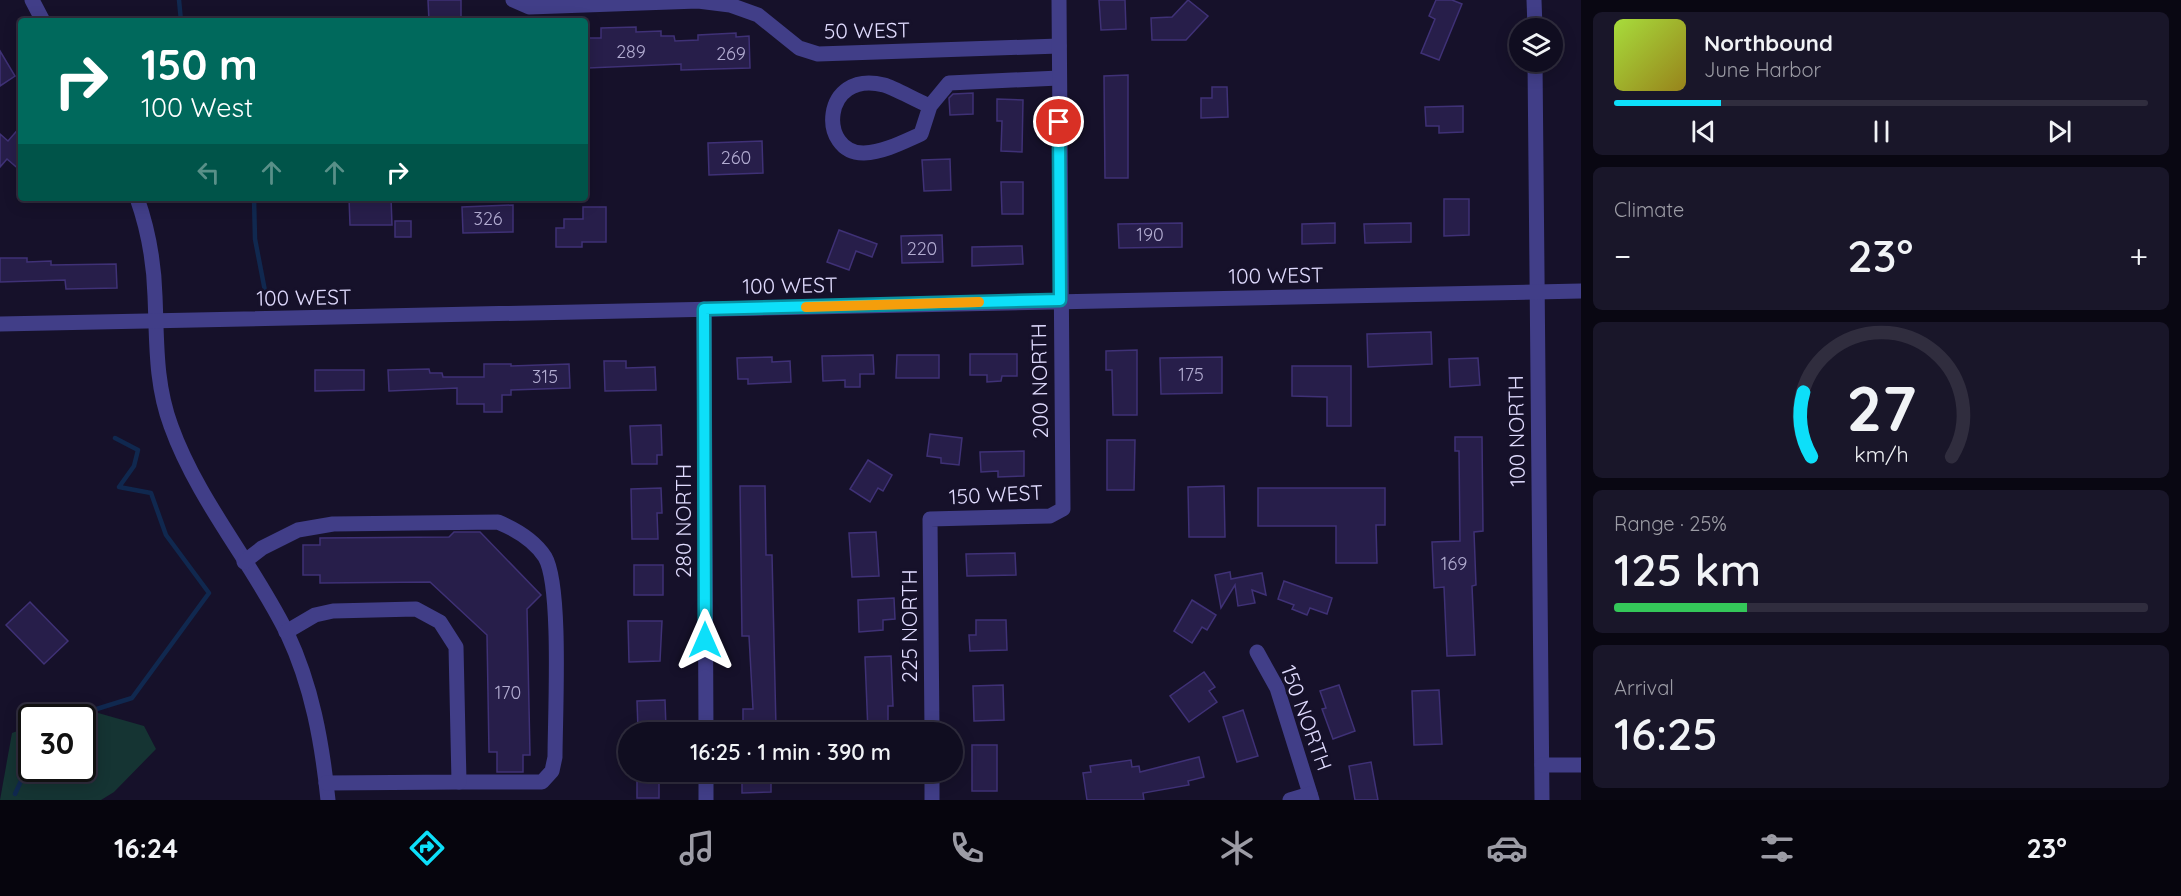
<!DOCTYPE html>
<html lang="en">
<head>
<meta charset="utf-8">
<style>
	body { margin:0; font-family:Quicksand,sans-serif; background:#191629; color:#f1f3f6; height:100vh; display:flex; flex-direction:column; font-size:22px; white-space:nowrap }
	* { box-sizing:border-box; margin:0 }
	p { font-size:20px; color:#9c9ca5 }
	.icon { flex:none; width:33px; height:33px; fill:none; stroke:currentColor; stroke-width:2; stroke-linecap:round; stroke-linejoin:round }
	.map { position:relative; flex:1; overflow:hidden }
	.sheet { display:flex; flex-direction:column; gap:12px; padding:12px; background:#090712; width:600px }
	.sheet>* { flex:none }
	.guide { position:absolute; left:18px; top:18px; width:570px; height:183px; border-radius:6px; box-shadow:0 3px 15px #0003,0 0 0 2px #302d3e; background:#00695c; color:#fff; overflow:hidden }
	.controls { position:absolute; left:1509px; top:18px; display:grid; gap:12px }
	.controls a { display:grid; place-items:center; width:54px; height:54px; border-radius:50%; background:#100d20; box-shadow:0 3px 15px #0003,0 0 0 2px #302d3e; font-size:30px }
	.speed { position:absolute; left:18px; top:704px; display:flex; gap:12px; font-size:30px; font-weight:700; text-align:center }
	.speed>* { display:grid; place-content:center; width:78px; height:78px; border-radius:50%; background:#100d20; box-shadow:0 3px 15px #0003,0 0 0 2px #302d3e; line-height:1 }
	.speed .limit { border:3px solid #111; border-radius:9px; background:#fff; color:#111 }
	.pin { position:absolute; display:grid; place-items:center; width:51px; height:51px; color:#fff; margin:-26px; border:3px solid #fff; border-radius:50%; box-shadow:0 2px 6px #0007 }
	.me { position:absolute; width:66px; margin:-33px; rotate:0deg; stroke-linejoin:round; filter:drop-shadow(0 0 4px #0008) }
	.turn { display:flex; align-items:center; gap:21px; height:126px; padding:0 24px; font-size:27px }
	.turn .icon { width:78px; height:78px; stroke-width:2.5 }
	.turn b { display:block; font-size:42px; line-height:51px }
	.lanes { display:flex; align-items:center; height:57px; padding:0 24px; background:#0003; justify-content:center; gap:30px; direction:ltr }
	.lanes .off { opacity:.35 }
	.big { font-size:45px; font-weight:600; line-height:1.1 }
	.sheet .tile { flex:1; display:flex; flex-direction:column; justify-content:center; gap:9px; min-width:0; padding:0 21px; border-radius:9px; background:#191629 }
	.sheet .dial { align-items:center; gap:0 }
	.dial svg { height:156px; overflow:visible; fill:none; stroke:#302d3e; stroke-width:7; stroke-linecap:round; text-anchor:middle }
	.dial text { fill:#f1f3f6; stroke:none }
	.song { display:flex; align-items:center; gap:18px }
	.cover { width:72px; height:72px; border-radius:9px; background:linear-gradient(135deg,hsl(80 70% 55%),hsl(50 70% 35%)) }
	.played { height:6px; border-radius:3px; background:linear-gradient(90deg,#0ddff9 20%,#302d3e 20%) }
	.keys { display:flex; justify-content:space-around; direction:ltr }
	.heat { display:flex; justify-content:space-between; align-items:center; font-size:33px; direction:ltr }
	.charge { height:9px; border-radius:4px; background:linear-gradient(90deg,#34c759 25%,#302d3e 0) }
	.trip { position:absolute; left:618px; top:722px; width:345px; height:60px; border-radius:30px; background:#100d20; box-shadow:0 3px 15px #0003,0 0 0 2px #302d3e; font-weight:600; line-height:60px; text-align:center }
	.tabs { display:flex; height:96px; justify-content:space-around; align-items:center; background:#06050d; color:#9c9ca5 }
	.tabs .icon { width:42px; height:42px }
	.tabs .on { color:#0ddff9 }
	.tabs b { font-size:27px; color:#f1f3f6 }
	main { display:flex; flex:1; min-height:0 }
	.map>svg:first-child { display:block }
</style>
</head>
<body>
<main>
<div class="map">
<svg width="1581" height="800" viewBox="0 0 1581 800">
	<rect width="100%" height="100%" fill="#16112a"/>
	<polygon fill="#153433" points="77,707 144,726 156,749 114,792 101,800 0,800 12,733 31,726 32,768 82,768 82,717 53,717"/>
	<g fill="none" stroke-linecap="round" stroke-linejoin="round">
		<g stroke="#10284f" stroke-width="4.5">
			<polyline points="179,0 181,21"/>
			<polyline points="254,198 255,239 265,291"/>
			<polyline points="71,717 132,698 209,593 166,535 151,493 119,487 134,466 138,450 115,438"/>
			<polyline points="15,794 32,757"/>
		</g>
	</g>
	<g fill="#271e4a" stroke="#3f3176" stroke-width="1.5">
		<polygon points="428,0 461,0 461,17 455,17 455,21 429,21"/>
		<polygon points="1099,0 1125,0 1126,29 1101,30"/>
		<polygon points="1188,0 1208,16 1186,40 1152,40 1151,18 1172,17"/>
		<polygon points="1436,0 1452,0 1462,4 1439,60 1421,53 1435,19 1429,16"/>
		<polygon points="636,27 636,32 661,31 661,36 674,36 675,41 698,40 698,35 736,33 736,37 749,36 750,68 681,70 681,64 588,68 587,38 601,38 601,28"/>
		<polygon points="0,51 15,76 0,86"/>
		<polygon points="1128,75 1128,178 1105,178 1104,76"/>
		<polygon points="1212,87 1227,87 1228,117 1201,118 1201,98 1212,98"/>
		<polygon points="973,93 973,114 950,115 949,98 953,94"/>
		<polygon points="997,99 1023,100 1022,152 1001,151 1002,121 997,121"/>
		<polygon points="1463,106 1463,132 1439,133 1439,126 1426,126 1425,107"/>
		<polygon points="21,126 21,171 7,159 0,167 0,134 8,141"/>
		<polygon points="762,141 763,173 709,175 708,143"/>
		<polygon points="950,159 951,190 924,191 922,160"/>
		<polygon points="1001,182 1023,182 1023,214 1002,214"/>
		<polygon points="349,198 391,198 392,225 350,225"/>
		<polygon points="1444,199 1469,199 1469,235 1444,236"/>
		<polygon points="513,205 513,232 463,233 462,207"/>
		<polygon points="583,207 606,207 606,242 582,242 582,247 556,247 556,228 564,228 564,219 583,219"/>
		<rect x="395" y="221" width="16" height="16"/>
		<polygon points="1182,223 1182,247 1119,248 1118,224"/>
		<polygon points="1335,223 1335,243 1302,244 1302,224"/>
		<polygon points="1411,223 1411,242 1365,243 1364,224"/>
		<polygon points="839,230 877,244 872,257 856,251 849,270 827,262"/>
		<polygon points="942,235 943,262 902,263 901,236"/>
		<polygon points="1022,246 1023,264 972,266 972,247"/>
		<polygon points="0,258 27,258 27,262 51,261 51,265 116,264 117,288 66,289 65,280 0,282"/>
		<polygon points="1431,332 1432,364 1368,367 1367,334"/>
		<polygon points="1137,350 1137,415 1113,415 1112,370 1106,370 1106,351"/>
		<polygon points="970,354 1017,354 1017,376 1002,376 1001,381 987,382 987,375 970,375"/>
		<polygon points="873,355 874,374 860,374 860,387 845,387 845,380 823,381 822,356"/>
		<polygon points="897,355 939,355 939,378 896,378"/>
		<polygon points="772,357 772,362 790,361 791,382 748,384 748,379 738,379 737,358"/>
		<polygon points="1222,357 1222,393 1161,394 1160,358"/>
		<polygon points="1478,358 1480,385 1450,387 1449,359"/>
		<polygon points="604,361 626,361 626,368 655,367 656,390 605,391"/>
		<polygon points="484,364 511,364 511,366 569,364 570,388 511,390 511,395 502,395 502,412 484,412 484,404 457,404 457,388 389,391 388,370 429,369 430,373 442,373 443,377 484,377"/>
		<polygon points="1292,366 1351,366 1351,426 1327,426 1327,397 1292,396"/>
		<polygon points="315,370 364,370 364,390 315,391"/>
		<polygon points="661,425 662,455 657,455 657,464 632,464 630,426"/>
		<polygon points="930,434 962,438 959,465 941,463 941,458 927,456"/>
		<polygon points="1455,437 1482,437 1483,531 1474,532 1476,585 1472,586 1475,655 1447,656 1444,587 1434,588 1432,542 1460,541 1459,451 1455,451"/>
		<polygon points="1107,440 1135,440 1134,490 1107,490"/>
		<polygon points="1024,451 1024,476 998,477 998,471 981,472 980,452"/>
		<polygon points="868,460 892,475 883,491 878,488 870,502 850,489"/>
		<polygon points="740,486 765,486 766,555 772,555 776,728 743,729 743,709 753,709 749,636 742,636"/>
		<polygon points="1224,486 1225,537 1189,537 1188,487"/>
		<polygon points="661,488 662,513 657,513 658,539 632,539 631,489"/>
		<polygon points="1258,488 1385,488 1385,525 1376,525 1377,563 1336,563 1336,526 1258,526"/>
		<polygon points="454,532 480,532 541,595 527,609 530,755 523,755 523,772 497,772 497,752 489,752 487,635 430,582 320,583 320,575 303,575 303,545 320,545 320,538 449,537"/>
		<polygon points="876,532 879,576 852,577 849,533"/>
		<polygon points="1015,553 1016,575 967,576 966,554"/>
		<rect x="634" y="565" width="29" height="30"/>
		<polygon points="1230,572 1231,579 1262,573 1266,595 1252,590 1255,603 1238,606 1235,585 1221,608 1215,575"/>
		<polygon points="1284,581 1332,598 1327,614 1310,608 1307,615 1292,609 1294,605 1278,599"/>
		<polygon points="894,598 895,619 883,620 883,630 859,632 858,600"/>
		<polygon points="1192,600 1216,615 1207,630 1202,627 1192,643 1174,631"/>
		<polygon points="30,602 68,641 44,664 6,625"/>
		<polygon points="976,620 1006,620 1007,650 970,651 969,635 976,635"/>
		<polygon points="628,621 662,621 660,661 629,662"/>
		<polygon points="891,656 893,706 888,706 888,732 868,732 865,657"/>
		<polygon points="1204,672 1215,687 1209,691 1217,702 1189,722 1170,696"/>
		<polygon points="1003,685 1004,720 974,721 973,686"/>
		<polygon points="1339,685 1355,731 1333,739 1322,709 1326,708 1320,691"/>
		<polygon points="1439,690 1442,744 1414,745 1412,691"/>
		<polygon points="665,700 666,728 638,729 637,701"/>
		<polygon points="1243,710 1258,756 1237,762 1223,717"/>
		<rect x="972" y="745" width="25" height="46"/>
		<polygon points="1199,757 1204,777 1188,781 1189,785 1143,793 1144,800 1087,800 1083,773 1091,772 1090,766 1131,760 1132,767 1139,766 1140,772"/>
		<polygon points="1371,762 1378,800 1355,800 1349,766"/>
		<rect x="637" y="771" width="22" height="27"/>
		<polygon points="747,771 771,771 771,792 742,793 742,774 747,774"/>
	</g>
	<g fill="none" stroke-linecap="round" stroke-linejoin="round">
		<g stroke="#413e88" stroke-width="15">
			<polyline points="32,0 43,21"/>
			<polyline points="513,0 529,7 698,1 730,5 758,15 799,48 818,54 1059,46"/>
			<polyline points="1534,0 1535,28"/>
			<polyline points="1535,62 1542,800"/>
			<path d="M930 106C917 101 895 88 884 85 821 69 818 154 864 153 884 152 903 142 921 134L930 106 949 83 1059 78"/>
			<path d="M137 198C148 229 154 263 155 296 157 341 155 383 171 426 198 501 252 562 287 633 312 686 322 742 328 800"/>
			<polyline points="704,309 706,732"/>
			<polyline points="0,324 1581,291"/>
			<path d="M244 562 262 548 298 530 333 524 498 522C517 530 534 540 545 557 562 586 555 717 555 757L552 771 542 782H459"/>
			<polyline points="286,632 315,615 333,611 416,609 440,622 456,647 459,782 326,783"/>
			<polyline points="1257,652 1277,688 1312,800"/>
			<polyline points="932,732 930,519 1050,516 1063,509 1059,0"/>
			<polyline points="1542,765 1581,765"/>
			<polyline points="706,771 706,800"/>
			<polyline points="932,771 932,800"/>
			<polyline points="1290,800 1310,794"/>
		</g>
	</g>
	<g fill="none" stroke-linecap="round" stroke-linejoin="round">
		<defs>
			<polyline id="route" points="705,640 704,309 1060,300 1059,122"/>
		</defs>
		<use href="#route" stroke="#0891a2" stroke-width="15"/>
		<use href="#route" stroke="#0ddff9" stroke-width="10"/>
		<polyline stroke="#f59e0b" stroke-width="10" points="806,307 979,302"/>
	</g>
	<g text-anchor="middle" stroke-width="6" stroke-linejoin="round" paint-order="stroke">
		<g font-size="18" fill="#b2acd1">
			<text x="631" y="58">289</text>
			<text x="731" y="60">269</text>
			<text x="736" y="164">260</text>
			<text x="488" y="225">326</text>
			<text x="1150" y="241">190</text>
			<text x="922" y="255">220</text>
			<text x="1191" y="381">175</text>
			<text x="545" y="383">315</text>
			<text x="1454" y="570">169</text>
			<text x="508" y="699">170</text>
		</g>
		<g font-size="21" fill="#e0dbfe" stroke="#16112a">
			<text transform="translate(867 31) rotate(-1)" y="7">50 WEST</text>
			<text transform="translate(1276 276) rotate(-1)" y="7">100 WEST</text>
			<text transform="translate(790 286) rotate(-1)" y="7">100 WEST</text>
			<text transform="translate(304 298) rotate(-1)" y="7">100 WEST</text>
			<text transform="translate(1040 381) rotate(-91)" y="7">200 NORTH</text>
			<text transform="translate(1517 431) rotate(-91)" y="7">100 NORTH</text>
			<text transform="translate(996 495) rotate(-3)" y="7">150 WEST</text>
			<text transform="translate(684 521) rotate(-90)" y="7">280 NORTH</text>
			<text transform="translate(910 626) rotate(-90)" y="7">225 NORTH</text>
			<text transform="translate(1306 718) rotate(70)" y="7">150 NORTH</text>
		</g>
	</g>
</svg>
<div class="controls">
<a><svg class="icon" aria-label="layers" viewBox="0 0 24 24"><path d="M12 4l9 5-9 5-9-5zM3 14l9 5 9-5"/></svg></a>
</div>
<div class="speed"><div class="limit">30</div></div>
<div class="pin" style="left:1059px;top:122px;background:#d93025"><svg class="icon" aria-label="arrive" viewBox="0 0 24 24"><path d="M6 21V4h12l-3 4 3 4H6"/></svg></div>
<svg class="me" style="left:705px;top:640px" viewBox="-20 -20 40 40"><path d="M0-17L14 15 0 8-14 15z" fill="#0ddff9" stroke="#fff" stroke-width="4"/></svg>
<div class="trip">16:25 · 1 min · 390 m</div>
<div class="guide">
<div class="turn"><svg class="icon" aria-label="right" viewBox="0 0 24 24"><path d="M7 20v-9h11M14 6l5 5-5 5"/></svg><div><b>150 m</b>100 West</div></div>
<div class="lanes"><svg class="icon off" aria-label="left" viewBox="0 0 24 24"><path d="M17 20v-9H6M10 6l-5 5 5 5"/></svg><svg class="icon off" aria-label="ahead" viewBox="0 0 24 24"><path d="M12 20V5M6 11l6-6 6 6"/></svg><svg class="icon off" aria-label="ahead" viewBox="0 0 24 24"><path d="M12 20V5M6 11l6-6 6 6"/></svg><svg class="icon" aria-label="right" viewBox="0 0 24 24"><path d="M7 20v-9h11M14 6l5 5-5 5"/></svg></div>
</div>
</div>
<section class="sheet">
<div class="tile">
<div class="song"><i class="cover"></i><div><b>Northbound</b><p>June Harbor</p></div></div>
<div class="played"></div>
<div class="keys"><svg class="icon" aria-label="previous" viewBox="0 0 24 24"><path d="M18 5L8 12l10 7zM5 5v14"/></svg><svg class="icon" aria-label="pause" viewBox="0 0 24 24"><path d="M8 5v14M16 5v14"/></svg><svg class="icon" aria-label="next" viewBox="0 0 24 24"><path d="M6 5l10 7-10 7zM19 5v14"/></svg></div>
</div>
<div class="tile"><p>Climate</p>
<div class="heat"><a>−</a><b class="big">23°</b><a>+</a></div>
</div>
<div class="tile dial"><svg viewBox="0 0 100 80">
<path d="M14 69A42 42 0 1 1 86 69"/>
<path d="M14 69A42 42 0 0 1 10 36" stroke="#0ddff9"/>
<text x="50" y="56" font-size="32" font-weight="700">27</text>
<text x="50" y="72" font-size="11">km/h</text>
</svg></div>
<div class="tile"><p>Range · 25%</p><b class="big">125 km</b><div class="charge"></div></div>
<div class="tile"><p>Arrival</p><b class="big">16:25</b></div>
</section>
</main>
<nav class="tabs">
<b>16:24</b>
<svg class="icon on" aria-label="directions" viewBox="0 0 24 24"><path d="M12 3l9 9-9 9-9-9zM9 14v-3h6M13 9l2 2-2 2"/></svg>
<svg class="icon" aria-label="music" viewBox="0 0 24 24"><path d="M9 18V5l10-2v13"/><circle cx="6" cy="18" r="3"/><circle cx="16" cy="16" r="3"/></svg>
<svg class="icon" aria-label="phone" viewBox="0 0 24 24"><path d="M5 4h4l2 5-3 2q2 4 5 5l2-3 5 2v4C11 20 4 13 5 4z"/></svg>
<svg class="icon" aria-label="climate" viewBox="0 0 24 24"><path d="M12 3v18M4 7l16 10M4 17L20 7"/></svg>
<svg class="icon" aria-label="car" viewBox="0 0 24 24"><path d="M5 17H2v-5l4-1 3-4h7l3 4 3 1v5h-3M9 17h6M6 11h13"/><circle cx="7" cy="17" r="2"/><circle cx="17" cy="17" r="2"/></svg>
<svg class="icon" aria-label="filters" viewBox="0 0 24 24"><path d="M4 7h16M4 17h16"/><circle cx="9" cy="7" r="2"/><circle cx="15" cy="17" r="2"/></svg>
<b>23°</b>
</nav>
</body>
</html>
